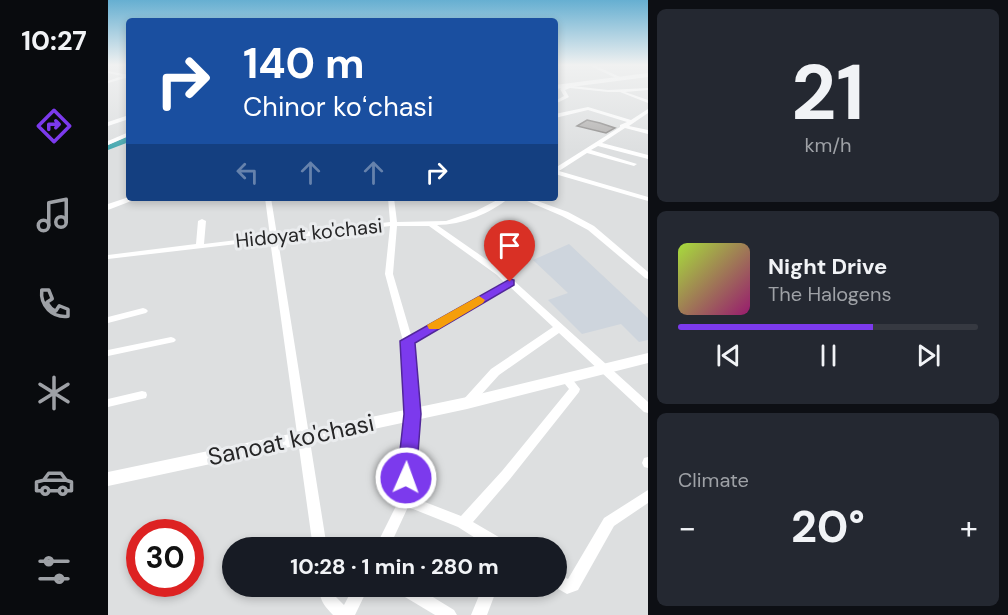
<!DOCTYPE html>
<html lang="en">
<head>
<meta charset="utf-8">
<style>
	body { margin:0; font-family:"DM Sans",sans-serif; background:#242831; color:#f1f3f6; height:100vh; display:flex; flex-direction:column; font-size:22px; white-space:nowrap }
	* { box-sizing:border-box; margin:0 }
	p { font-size:20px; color:#9ea1a6 }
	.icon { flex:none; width:33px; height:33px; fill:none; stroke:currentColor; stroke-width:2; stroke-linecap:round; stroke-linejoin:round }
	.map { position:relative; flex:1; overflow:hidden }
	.details { display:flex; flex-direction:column; gap:9px; padding:9px; background:#0d0f14; width:360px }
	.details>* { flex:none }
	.top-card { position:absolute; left:18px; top:18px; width:432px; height:183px; border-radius:6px; box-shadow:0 3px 9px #0003; background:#1a4fa0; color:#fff; overflow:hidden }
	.speed { position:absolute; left:18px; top:519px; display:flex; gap:12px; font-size:30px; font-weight:700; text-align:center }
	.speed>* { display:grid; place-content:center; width:78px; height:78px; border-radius:50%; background:#171b24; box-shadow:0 3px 9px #0003; line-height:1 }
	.speed .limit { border:9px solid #d22; background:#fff; color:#111 }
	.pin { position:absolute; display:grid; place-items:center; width:51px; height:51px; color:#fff; margin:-62px -26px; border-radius:50% 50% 50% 0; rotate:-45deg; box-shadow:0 0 6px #0007 }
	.pin .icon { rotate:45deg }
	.me { position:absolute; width:66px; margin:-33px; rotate:2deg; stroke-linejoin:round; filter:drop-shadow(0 0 4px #0008) }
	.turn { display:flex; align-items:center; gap:21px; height:126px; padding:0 18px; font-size:27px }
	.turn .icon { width:78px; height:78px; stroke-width:2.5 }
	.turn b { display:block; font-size:42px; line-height:51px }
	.lanes { display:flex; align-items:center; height:57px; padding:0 18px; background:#0003; justify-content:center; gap:30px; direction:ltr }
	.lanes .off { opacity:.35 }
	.big { font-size:45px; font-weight:700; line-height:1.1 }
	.details .card { flex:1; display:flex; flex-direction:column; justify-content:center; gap:9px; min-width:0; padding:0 21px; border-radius:9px; background:#242831 }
	.details .dial { align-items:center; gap:0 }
	.dial b { font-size:78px; line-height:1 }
	.song { display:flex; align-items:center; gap:18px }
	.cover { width:72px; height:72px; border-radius:9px; background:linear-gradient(135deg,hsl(80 70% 55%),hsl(320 70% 35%)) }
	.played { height:6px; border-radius:3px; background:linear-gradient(90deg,#7c3aed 65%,#363941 65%) }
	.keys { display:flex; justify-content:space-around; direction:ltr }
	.heat { display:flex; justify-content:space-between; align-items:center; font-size:33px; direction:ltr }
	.trip { position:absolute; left:114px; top:537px; width:345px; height:60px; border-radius:30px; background:#171b24; box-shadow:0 3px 9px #0003; font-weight:700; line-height:60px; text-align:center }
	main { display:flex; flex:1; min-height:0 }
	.dock { display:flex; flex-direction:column; width:108px; justify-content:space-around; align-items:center; background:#090b0e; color:#9ea1a6 }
	.dock .icon { width:42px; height:42px }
	.dock .active { color:#7c3aed }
	.dock b { font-size:27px; color:#f1f3f6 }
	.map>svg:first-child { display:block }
</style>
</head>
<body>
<main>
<nav class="dock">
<b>10:27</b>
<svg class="icon active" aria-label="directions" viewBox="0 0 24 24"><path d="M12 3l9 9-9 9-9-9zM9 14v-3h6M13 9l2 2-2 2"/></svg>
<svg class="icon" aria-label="music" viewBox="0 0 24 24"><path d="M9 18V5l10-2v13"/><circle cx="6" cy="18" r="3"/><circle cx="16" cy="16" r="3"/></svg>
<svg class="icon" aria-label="phone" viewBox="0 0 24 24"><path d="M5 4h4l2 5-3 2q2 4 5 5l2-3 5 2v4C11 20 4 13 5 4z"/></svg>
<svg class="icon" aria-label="climate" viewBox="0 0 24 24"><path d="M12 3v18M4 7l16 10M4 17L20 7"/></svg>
<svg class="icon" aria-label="car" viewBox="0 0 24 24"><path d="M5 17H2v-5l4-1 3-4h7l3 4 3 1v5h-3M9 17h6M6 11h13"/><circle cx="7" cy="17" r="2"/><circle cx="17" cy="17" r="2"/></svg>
<svg class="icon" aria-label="filters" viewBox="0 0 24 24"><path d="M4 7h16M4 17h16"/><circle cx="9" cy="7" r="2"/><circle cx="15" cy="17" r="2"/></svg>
</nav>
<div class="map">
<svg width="540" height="615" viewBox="0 0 540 615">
	<rect width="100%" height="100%" fill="#dddfe0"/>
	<polygon fill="#ced5dd" points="461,244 540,318 540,340 531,342 513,324 474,334 440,300 460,293 425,260"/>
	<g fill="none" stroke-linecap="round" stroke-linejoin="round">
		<polygon fill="#43a7af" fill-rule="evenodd" points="18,137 21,137 21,142 0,150 0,145"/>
	</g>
	<polygon fill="#afadac" stroke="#898786" stroke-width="1.5" points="479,120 492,123 507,128 498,133 469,126"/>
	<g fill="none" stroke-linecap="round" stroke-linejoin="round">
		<g fill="#fff" fill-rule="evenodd">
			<polygon points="480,65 486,65 512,77 508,78"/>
			<polygon points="0,71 21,75 21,77 0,83 0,81 14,76 0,73"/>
			<polygon points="456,85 500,90 540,88 540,90 517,92 540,100 540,103 512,92 500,92 462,88 457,90 461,97 447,104 447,101 456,96 452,89"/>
			<polygon points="480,107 523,120 540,109 540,113 521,126 540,130 540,134 517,128 494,143 540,155 540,159 490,146 483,150 529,164 526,166 479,153 451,171 540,197 540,201 447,174 447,168 512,127 512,125 519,122 480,110 447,118 447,114"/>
			<polygon points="21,115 21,119 0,126 0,122"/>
			<polygon points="21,132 21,136 0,145 0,141"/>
			<path d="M157 198H163L169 235 282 222 280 198H286L289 222 338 221 368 211 393 198H401C383 213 354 225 329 225L395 271 405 280 540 402V413L536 412 451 333 391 375 363 406 359 407 355 406 354 403 355 400 383 369 445 327 401 286 305 342 310 414 306 436 304 497 353 516 394 471 461 389 452 378 453 375H461L472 389 471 392 402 479 365 522 401 543 403 548H383L350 527 300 507 281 548H267L291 500 294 436 298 414 295 341 277 274 282 226 170 240 219 548H205L162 240 0 259V255L88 244 90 221 94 219 98 221 96 244 162 236ZM289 226H321L389 275 396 282 303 335 285 274Z"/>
			<polygon points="412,198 421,198 460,212 486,226 540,272 540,279 537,278 480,230 454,216"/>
			<polygon points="35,308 38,309 40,311 38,313 0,323 0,317"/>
			<polygon points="63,337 66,338 68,340 66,342 0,356 0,350"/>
			<polygon points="34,391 38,392 39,395 38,398 0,407 0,399"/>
			<polygon points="540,457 540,468 536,467 534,463 536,458"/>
			<polygon points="540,490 540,503 506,526 470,590 459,594 445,586 448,586 448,573 460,579 496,518"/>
			<path d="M211 586H225L226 595 236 605 246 586H261L247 615H225C215 604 212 601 211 586Z"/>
			<polygon points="285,586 307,586 346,610 349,615 327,615 287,591"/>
			<polygon points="375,586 390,586 379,615 363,615"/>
		</g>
		<g fill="#fff" fill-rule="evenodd">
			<polygon points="540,73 540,77 447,89 447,85"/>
			<polygon points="21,197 31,198 0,210 0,204"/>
			<polygon points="540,353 540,363 359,409 0,486 0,472 359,397"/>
		</g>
	</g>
	<linearGradient id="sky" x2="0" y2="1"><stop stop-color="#66afd1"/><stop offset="0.43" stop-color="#f0f1f1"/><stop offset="1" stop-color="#f0f1f1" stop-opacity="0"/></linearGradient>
	<rect width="540" height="151" fill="url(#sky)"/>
	<polygon fill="#7c3aed" stroke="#51269a" stroke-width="1.5" points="402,279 406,280 406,285 307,343 313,414 308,478 305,484 298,487 292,484 289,478 296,414 292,341"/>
	<polygon fill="#f59e0b" points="371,296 377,300 375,303 331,329 321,329 319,325"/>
	<g text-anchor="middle" stroke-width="6" stroke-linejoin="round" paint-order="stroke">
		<g font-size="20" fill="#262627" stroke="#eaecee">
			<text transform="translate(201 233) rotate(-6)" y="7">Hidoyat ko'chasi</text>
		</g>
		<g font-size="24" fill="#262627" stroke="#eaecee">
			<text transform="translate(183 440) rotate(-12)" y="8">Sanoat ko'chasi</text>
		</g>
	</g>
</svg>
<div class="speed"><div class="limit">30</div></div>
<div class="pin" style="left:402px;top:282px;background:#d93025"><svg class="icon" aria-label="arrive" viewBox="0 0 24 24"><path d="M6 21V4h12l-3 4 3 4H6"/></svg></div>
<svg class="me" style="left:298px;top:478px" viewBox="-20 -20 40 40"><circle r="17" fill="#7c3aed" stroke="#fff" stroke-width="3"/><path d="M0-11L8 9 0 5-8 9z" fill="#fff"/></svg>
<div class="trip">10:28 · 1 min · 280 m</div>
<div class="top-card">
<div class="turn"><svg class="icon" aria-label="right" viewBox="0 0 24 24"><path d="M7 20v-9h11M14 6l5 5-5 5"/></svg><div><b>140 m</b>Chinor koʻchasi</div></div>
<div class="lanes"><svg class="icon off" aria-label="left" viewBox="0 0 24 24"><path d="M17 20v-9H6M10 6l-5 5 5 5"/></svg><svg class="icon off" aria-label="ahead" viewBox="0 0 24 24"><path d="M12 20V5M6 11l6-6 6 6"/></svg><svg class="icon off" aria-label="ahead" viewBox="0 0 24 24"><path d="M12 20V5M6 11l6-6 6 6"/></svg><svg class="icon" aria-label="right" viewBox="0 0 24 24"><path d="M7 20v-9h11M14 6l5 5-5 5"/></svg></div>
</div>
</div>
<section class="details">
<div class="card dial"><b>21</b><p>km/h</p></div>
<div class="card">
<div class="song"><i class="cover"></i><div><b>Night Drive</b><p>The Halogens</p></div></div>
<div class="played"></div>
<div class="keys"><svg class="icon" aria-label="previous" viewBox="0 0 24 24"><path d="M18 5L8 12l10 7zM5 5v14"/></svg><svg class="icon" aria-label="pause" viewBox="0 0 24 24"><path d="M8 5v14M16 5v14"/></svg><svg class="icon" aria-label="next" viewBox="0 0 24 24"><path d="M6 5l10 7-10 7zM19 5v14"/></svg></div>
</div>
<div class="card"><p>Climate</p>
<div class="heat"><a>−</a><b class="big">20°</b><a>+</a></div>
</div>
</section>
</main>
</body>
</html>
